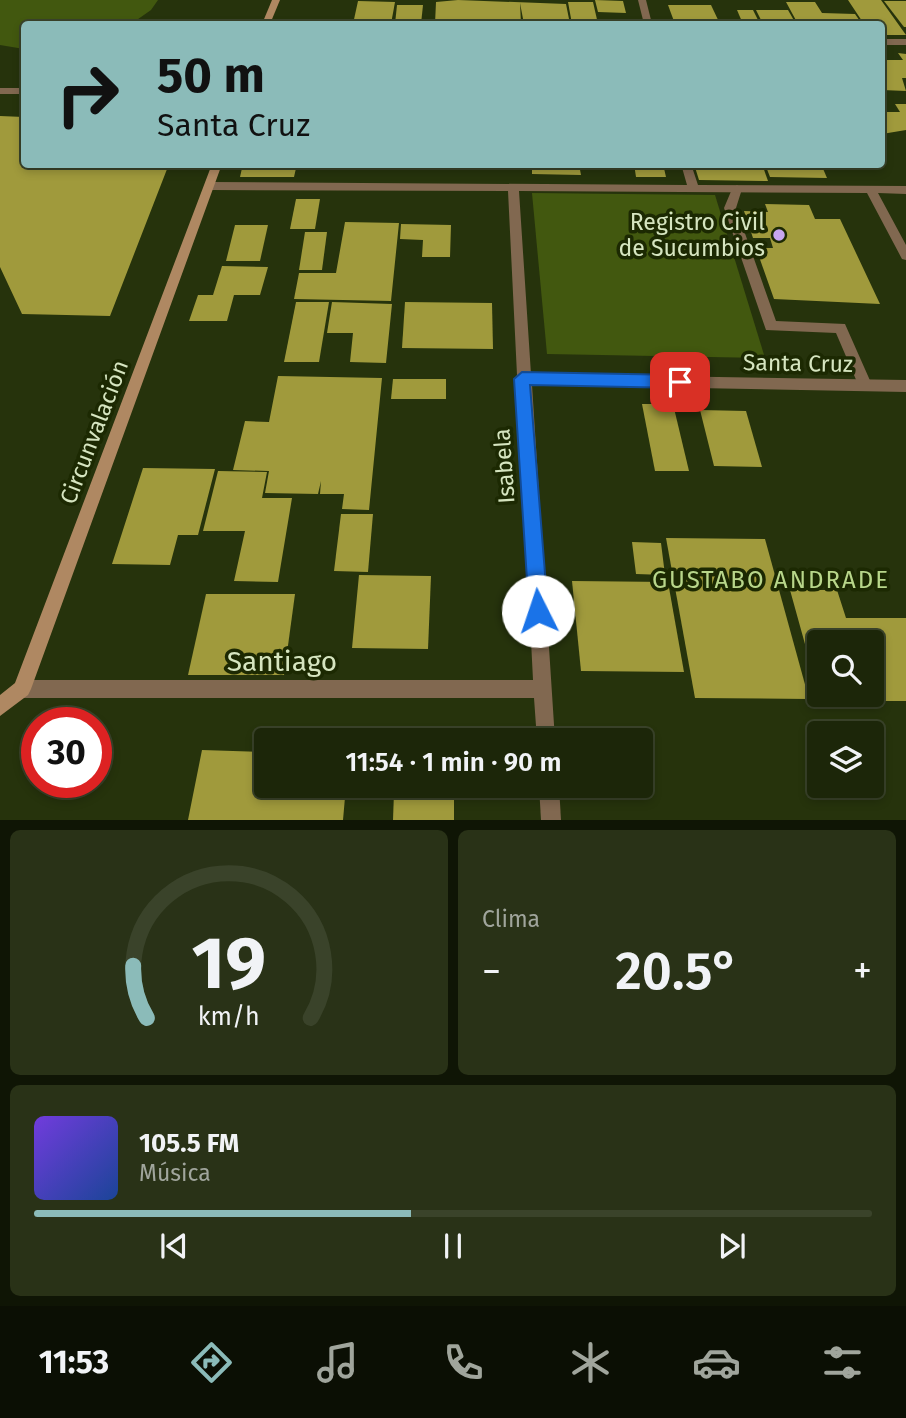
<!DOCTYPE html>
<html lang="es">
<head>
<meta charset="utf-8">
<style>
	body { margin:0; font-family:"Fira Sans",sans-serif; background:#293217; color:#f1f3f6; height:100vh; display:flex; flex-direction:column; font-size:26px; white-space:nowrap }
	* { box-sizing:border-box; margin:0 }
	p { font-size:23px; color:#a0a59c }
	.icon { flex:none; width:38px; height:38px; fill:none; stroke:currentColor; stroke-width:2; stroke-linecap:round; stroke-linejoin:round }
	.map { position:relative; height:820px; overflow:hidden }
	.details { display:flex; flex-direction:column; gap:10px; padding:10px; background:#0f1505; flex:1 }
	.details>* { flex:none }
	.banner { position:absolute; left:21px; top:21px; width:864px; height:147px; border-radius:7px; box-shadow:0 4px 10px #0003,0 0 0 2px #3a432a; background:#8bbbb9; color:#111; overflow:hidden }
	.tools { position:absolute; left:807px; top:630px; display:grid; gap:14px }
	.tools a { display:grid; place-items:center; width:77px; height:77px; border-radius:7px; background:#1c2609; box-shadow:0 4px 10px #0003,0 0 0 2px #3a432a; font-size:35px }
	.speed { position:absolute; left:21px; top:707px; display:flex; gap:14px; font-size:35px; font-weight:700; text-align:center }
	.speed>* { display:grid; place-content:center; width:91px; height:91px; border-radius:50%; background:#1c2609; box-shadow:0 4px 10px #0003,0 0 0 2px #3a432a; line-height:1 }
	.speed .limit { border:10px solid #d22; background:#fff; color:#111 }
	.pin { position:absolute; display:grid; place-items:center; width:60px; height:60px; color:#fff; margin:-30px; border-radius:14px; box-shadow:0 4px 10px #0006 }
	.me { position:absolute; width:77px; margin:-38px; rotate:356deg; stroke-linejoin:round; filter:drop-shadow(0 0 5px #0008) }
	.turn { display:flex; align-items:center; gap:24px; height:147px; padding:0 21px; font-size:32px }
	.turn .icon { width:91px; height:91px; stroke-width:2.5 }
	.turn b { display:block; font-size:49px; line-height:60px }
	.big { font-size:52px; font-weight:600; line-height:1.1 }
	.details .tile { flex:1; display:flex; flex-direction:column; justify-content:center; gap:10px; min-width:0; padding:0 24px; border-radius:10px; background:#293217 }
	.details .dial { align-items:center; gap:0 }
	.dial svg { height:182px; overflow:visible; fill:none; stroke:#3a432a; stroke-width:7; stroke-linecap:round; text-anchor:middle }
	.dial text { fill:#f1f3f6; stroke:none }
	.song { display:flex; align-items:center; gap:21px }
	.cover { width:84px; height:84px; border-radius:10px; background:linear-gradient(135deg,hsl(260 70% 55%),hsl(220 70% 35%)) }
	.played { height:7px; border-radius:4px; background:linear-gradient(90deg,#8bbbb9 45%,#3a432a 45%) }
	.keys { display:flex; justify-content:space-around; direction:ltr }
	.heat { display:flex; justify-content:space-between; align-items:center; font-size:38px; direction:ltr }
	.details .tiles { flex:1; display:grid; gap:10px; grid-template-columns:1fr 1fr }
	.tile:last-child { grid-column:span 2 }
	.trip { position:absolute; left:254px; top:728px; width:399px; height:70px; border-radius:7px; background:#1c2609; box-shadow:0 4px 10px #0003,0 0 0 2px #3a432a; font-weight:600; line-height:70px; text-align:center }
	.dock { display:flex; height:112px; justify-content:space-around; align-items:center; background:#0b0f04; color:#a0a59c }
	.dock .icon { width:49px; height:49px }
	.dock .on { color:#8bbbb9 }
	.dock b { font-size:32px; color:#f1f3f6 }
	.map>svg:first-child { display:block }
</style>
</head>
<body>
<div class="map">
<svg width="906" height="820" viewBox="0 0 906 820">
	<rect width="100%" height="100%" fill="#26330c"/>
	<g fill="#42580f">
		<polygon points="0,0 158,0 151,10 131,24 24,24 24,49 0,45"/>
		<polygon points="532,193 715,195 765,358 547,354"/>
	</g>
	<g fill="#a09a3c">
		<polygon points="458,0 566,4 570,24 524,24 520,3 521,24 435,24 436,2"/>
		<polygon points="595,0 623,1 626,13 598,12"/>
		<polygon points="848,0 881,0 906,35 882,35 882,24 864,24"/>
		<polygon points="358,1 395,2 391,24 353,24"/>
		<polygon points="884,1 906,1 906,27 904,27"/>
		<polygon points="568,2 593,2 598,24 572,24"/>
		<polygon points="786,2 815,2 822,13 855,14 862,24 798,24"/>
		<polygon points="397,5 423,5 421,24 395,24"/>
		<polygon points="668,5 711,5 720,24 675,24"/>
		<polygon points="737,10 753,10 760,24 743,24"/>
		<polygon points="756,10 788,10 796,24 763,24"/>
		<polygon points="898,53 906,54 906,78 902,78 906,91 882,90 882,60 903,60"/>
		<polygon points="895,104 906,104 906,130 882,134 882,112 900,112"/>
		<polygon points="0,116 24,117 24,164 169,164 110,316 22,314 0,267"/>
		<polygon points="243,164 297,164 294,177 240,177"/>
		<polygon points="532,164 579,164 581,175 532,174"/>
		<polygon points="634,164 663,164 666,177 636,177"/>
		<polygon points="694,164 762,164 768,181 699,180"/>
		<polygon points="765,164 821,164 827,178 770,177"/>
		<polygon points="296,199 320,199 315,229 290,229"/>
		<polygon points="765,204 809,205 815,219 840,219 880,304 774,299 756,248 773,248 770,238 753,238 744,211 768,212"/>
		<polygon points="345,222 399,223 391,301 294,299 299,273 336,273"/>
		<polygon points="401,224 451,225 450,257 422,257 423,240 400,239"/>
		<polygon points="235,225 268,225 260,261 226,261"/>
		<polygon points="305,232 327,232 322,270 299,270"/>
		<polygon points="222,266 268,267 260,295 234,295 227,321 189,321 198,295 213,295"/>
		<polygon points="296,302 329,302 319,362 284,362"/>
		<polygon points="332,302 392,304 386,363 350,362 353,333 327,333"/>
		<polygon points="405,302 492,303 493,349 402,348"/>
		<polygon points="278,376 382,378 369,510 342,509 344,494 320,494 321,481 318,494 265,493 269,471 233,470 245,421 269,422"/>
		<polygon points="393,379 446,379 446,399 391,399"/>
		<polygon points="642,404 673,404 689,471 655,471"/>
		<polygon points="700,410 746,411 762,467 714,466"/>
		<polygon points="143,468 215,469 198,535 178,535 170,565 112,564"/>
		<polygon points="218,471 267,472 262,498 292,498 278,582 234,581 245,531 203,531"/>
		<polygon points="341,514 373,514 368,572 334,571"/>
		<polygon points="666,538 765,539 809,699 695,698"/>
		<polygon points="632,542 661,543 665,575 636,574"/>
		<polygon points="359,575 431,576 428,649 352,648"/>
		<polygon points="572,581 668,582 684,672 581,671"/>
		<polygon points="790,590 837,590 846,618 906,618 906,701 875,701 872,691 872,642 819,642 818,691"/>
		<polygon points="206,594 295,594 284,675 188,675"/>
		<polygon points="202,750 266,752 266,786 346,786 343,820 188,820"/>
		<polygon points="394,792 454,792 454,820 393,820"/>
	</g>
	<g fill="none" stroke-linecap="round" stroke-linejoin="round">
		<g fill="#816850" fill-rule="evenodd">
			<rect x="0" y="88" width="24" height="6"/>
			<polygon points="737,185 742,189 736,208 776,321 845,324 872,385 870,389 860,389 836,333 766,330 724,208 732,189"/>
		</g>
		<g fill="#816850" fill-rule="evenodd">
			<polygon points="638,0 646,0 652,24 644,24"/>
			<rect x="882" y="39" width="24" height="6"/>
			<polygon points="681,164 691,164 698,185 906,186 906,194 878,193 906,245 906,260 902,259 867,193 519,191 531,374 906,380 906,392 532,385 555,740 537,740 534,698 22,698 16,695 13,689 16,683 22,680 533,680 518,383 515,379 517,375 508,191 211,190 206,186 211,182 687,185"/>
			<polygon points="539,786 559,786 561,820 541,820"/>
		</g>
		<g fill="#af8862" fill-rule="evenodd">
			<polygon points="272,0 280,0 270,24 262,24"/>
			<polygon points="212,164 222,164 31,689 28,695 0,716 0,695 15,683"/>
		</g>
	</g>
	<polygon fill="#1a73e8" stroke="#114b97" stroke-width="2" points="522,372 680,375 688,382 680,388 530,385 548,611 545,618 538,621 531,618 529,611 514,379"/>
	<circle fill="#c8a6ef" stroke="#1c2902" stroke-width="2.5" cx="779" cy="235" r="7"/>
	<g text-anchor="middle" stroke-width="7" stroke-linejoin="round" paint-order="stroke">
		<g font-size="23" fill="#d6e5c0" stroke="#1c2902" text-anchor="end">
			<text x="765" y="230">Registro Civil<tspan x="765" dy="26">de Sucumbios</tspan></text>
		</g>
		<g font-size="23" fill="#d6e5c0" stroke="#1c2902">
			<text transform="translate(798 363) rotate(1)" y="8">Santa Cruz</text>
			<text transform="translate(94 432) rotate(-69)" y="8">Circunvalación</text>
			<text transform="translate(504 466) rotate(-94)" y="8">Isabela</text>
		</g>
		<g font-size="24" letter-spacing="2" fill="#b8d68a" stroke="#1c2902">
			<text x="771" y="588">GUSTABO ANDRADE</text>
		</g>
		<g font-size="28" fill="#d6e5c0" stroke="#1c2902">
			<text x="282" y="671">Santiago</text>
		</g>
	</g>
</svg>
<div class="tools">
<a><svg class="icon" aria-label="search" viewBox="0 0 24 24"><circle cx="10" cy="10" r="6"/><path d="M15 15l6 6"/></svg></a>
<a><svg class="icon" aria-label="layers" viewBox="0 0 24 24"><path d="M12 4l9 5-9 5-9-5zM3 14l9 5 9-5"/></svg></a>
</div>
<div class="speed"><div class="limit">30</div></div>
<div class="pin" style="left:680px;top:382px;background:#d93025"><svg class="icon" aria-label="arrive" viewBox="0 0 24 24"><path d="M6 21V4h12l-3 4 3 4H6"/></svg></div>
<svg class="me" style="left:538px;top:611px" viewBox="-20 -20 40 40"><circle r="19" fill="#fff"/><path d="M0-13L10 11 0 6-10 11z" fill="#1a73e8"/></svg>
<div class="trip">11:54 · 1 min · 90 m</div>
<div class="banner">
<div class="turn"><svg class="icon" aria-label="right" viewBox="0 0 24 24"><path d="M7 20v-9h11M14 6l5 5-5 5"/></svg><div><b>50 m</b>Santa Cruz</div></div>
</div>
</div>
<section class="details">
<div class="tiles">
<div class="tile dial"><svg viewBox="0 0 100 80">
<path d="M14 69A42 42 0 1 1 86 69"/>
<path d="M14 69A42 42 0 0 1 8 46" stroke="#8bbbb9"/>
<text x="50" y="56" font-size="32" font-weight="700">19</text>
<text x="50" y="72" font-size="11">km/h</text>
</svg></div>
<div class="tile"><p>Clima</p>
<div class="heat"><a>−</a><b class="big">20.5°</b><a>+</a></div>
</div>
<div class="tile">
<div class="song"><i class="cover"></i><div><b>105.5 FM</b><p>Música</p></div></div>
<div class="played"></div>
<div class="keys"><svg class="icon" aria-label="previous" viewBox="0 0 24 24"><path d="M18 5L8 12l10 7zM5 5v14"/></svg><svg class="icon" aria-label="pause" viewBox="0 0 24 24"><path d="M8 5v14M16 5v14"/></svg><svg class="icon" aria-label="next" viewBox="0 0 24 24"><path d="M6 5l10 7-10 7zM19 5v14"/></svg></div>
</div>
</div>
</section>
<nav class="dock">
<b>11:53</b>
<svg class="icon on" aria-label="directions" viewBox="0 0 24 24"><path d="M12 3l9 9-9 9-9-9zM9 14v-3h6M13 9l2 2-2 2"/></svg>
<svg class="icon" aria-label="music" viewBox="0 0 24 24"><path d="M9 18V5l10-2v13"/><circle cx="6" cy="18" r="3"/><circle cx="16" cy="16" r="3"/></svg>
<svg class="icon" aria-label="phone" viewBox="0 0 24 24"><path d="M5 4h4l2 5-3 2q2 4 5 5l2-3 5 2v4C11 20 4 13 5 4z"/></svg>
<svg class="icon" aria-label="climate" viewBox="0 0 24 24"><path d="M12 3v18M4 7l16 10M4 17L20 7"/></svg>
<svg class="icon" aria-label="car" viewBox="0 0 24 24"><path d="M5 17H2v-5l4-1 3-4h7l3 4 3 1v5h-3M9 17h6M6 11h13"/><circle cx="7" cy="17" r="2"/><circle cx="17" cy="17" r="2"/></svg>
<svg class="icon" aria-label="filters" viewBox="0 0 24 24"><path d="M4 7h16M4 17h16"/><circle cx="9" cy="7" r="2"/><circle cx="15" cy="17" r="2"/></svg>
</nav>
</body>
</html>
